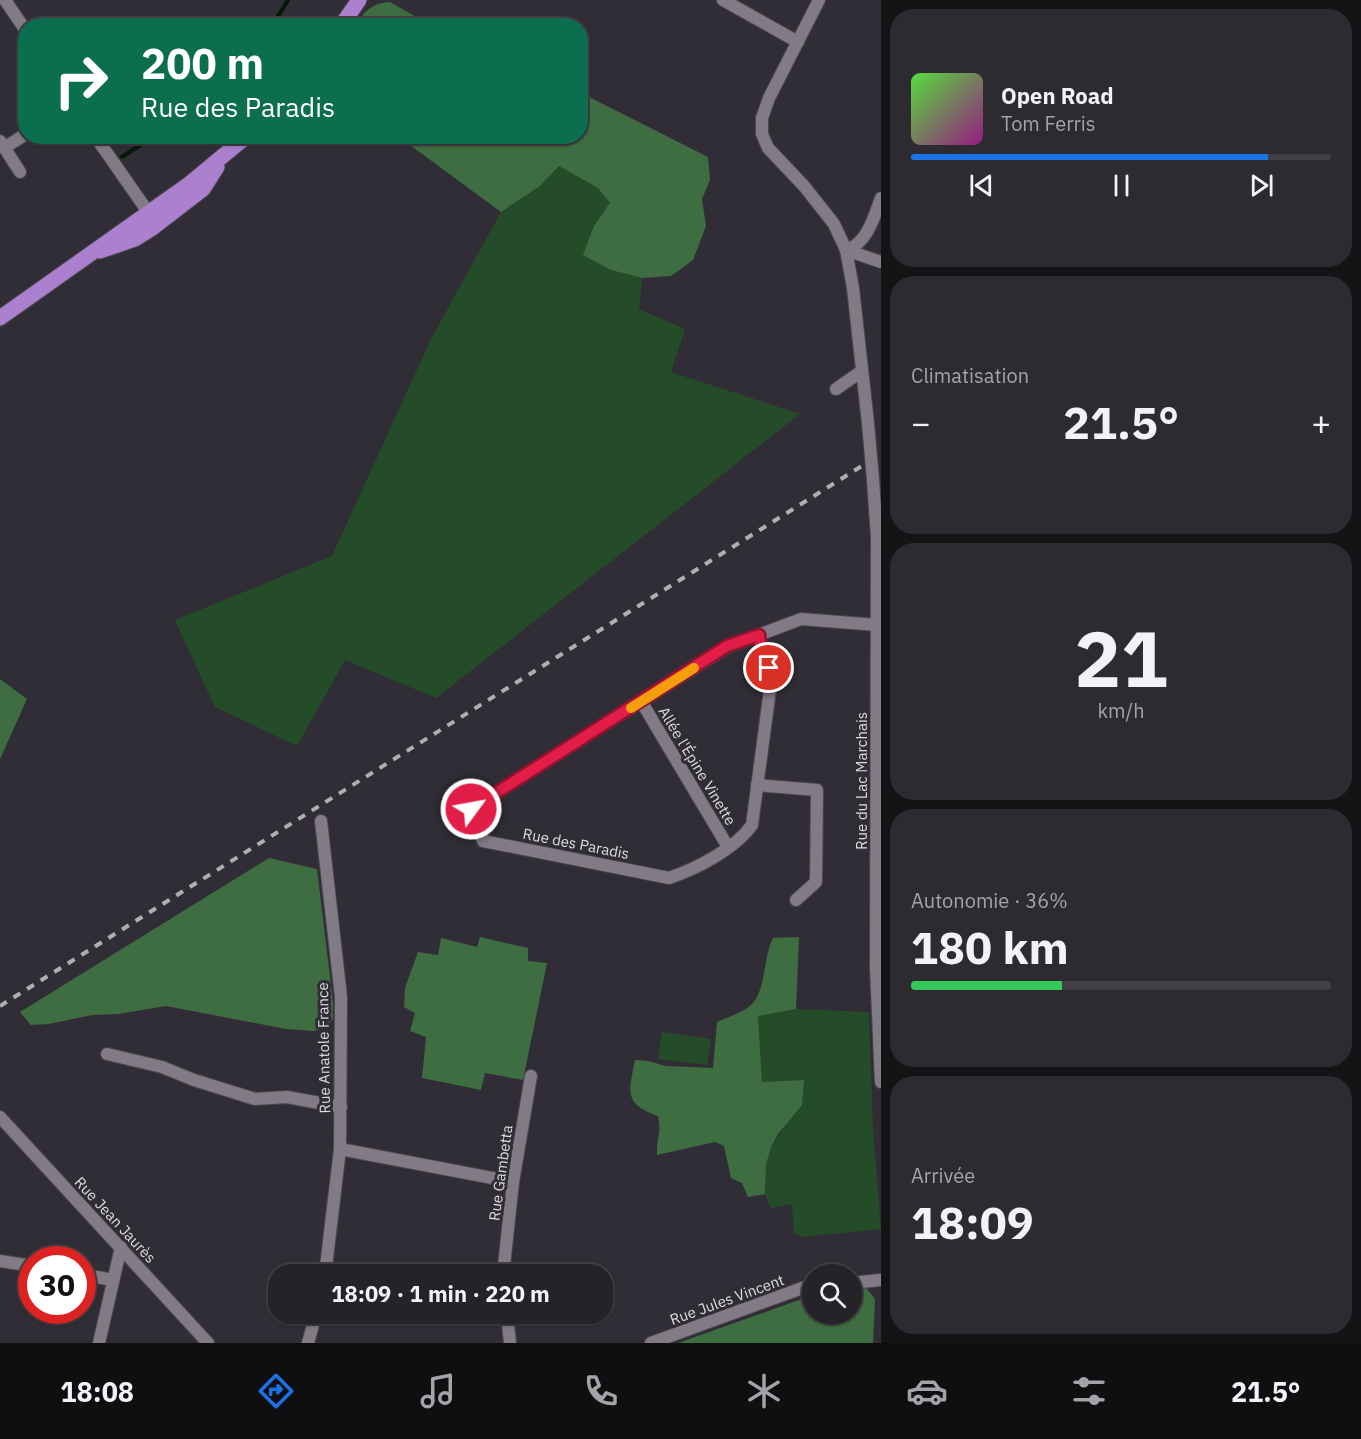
<!DOCTYPE html>
<html lang="fr">
<head>
<meta charset="utf-8">
<style>
	body { margin:0; font-family:"IBM Plex Sans",sans-serif; background:#2d2a30; color:#f1f3f6; height:100vh; display:flex; flex-direction:column; font-size:22px; white-space:nowrap }
	* { box-sizing:border-box; margin:0 }
	p { font-size:20px; color:#a3a4a8 }
	.icon { flex:none; width:33px; height:33px; fill:none; stroke:currentColor; stroke-width:2; stroke-linecap:round; stroke-linejoin:round }
	.map { position:relative; flex:1; overflow:hidden }
	.details { display:flex; flex-direction:column; gap:9px; padding:9px; background:#141316; width:480px }
	.details>* { flex:none }
	.guide { position:absolute; left:18px; top:18px; width:570px; height:126px; border-radius:24px; box-shadow:0 2px 4px #0004,0 0 0 2px #423f45; background:#0b6e4f; color:#fff; overflow:hidden }
	.controls { position:absolute; left:802px; top:1264px; display:grid; gap:12px }
	.controls a { display:grid; place-items:center; width:60px; height:60px; border-radius:50%; background:#252228; box-shadow:0 2px 4px #0004,0 0 0 2px #423f45; font-size:30px }
	.speed { position:absolute; left:18px; top:1246px; display:flex; gap:12px; font-size:30px; font-weight:700; text-align:center }
	.speed>* { display:grid; place-content:center; width:78px; height:78px; border-radius:50%; background:#252228; box-shadow:0 2px 4px #0004,0 0 0 2px #423f45; line-height:1 }
	.speed .limit { border:9px solid #d22; background:#fff; color:#111 }
	.pin { position:absolute; display:grid; place-items:center; width:51px; height:51px; color:#fff; margin:-26px; border:3px solid #fff; border-radius:50%; box-shadow:0 2px 6px #0007 }
	.me { position:absolute; width:66px; margin:-33px; rotate:58deg; stroke-linejoin:round; filter:drop-shadow(0 0 4px #0008) }
	.turn { display:flex; align-items:center; gap:21px; height:126px; padding:0 24px; font-size:27px }
	.turn .icon { width:78px; height:78px; stroke-width:2.5 }
	.turn b { display:block; font-size:42px; line-height:51px }
	.big { font-size:45px; font-weight:700; line-height:1.1 }
	.details .widget { flex:1; display:flex; flex-direction:column; justify-content:center; gap:9px; min-width:0; padding:0 21px; border-radius:24px; background:#2d2a30 }
	.details .dial { align-items:center; gap:0 }
	.dial b { font-size:78px; line-height:1 }
	.song { display:flex; align-items:center; gap:18px }
	.cover { width:72px; height:72px; border-radius:9px; background:linear-gradient(135deg,hsl(110 70% 55%),hsl(310 70% 35%)) }
	.played { height:6px; border-radius:3px; background:linear-gradient(90deg,#1a73e8 85%,#423f45 85%) }
	.keys { display:flex; justify-content:space-around; direction:ltr }
	.heat { display:flex; justify-content:space-between; align-items:center; font-size:33px; direction:ltr }
	.charge { height:9px; border-radius:4px; background:linear-gradient(90deg,#34c759 36%,#423f45 0) }
	.trip { position:absolute; left:268px; top:1264px; width:345px; height:60px; border-radius:24px; background:#252228; box-shadow:0 2px 4px #0004,0 0 0 2px #423f45; font-weight:700; line-height:60px; text-align:center }
	.dock { display:flex; height:96px; justify-content:space-around; align-items:center; background:#0f0e10; color:#a3a4a8 }
	.dock .icon { width:42px; height:42px }
	.dock .current { color:#1a73e8 }
	.dock b { font-size:27px; color:#f1f3f6 }
	main { display:flex; flex:1; min-height:0 }
	.map>svg:first-child { display:block }
</style>
</head>
<body>
<main>
<div class="map">
<svg width="881" height="1343" viewBox="0 0 881 1343">
	<rect width="100%" height="100%" fill="#312d36"/>
	<g fill="#254c28">
		<polygon points="559,166 598,188 611,203 594,226 611,270 642,278 639,309 685,329 671,372 800,414 436,698 345,660 297,746 215,707 175,620 332,556 431,339 501,212 540,186"/>
		<polygon points="796,1009 869,1012 873,1130 881,1229 801,1237 794,1233 792,1204 771,1208 765,1194 766,1164 772,1145 787,1123 804,1080 762,1082 758,1015"/>
		<polygon points="662,1032 711,1039 707,1065 658,1059"/>
	</g>
	<g fill="#3f6d42">
		<path d="M390 2 430 25H355C365 11 372 3 390 2Z"/>
		<polygon points="581,93 708,157 710,180 702,199 706,226 693,260 671,276 642,278 611,270 583,255 594,226 610,203 598,188 559,166 540,186 501,212 399,137 580,136"/>
		<polygon points="0,679 27,699 0,759"/>
		<polygon points="269,858 317,869 333,1002 333,1019 326,1027 314,1031 286,1029 166,1006 118,1014 92,1015 49,1024 31,1025 20,1012"/>
		<polygon points="480,937 528,948 528,961 547,963 523,1080 485,1073 481,1090 422,1078 426,1037 410,1031 415,1013 404,1007 405,988 418,952 438,955 441,938 477,947"/>
		<path d="M799 937 796 1009 758 1016 762 1082 804 1080 802 1105 778 1134 772 1145 766 1164 765 1194 748 1197 742 1183 731 1178 724 1146 715 1142 657 1155C656 1140 662 1132 658 1116 623 1104 629 1092 635 1060L648 1061 666 1066 713 1068 717 1022C728 1017 742 1013 751 1005 766 992 763 957 773 938Z"/>
		<polygon points="866,1288 875,1299 873,1343 678,1343 813,1295 813,1314 852,1314 852,1290"/>
	</g>
	<g fill="none" stroke-linecap="round" stroke-linejoin="round">
		<g stroke="#021905" stroke-width="4">
			<polyline points="272,26 288,0"/>
			<polyline points="122,157 154,136"/>
		</g>
		<polyline stroke="#4b4750" stroke-width="12" stroke-dasharray="12 6" stroke-linecap="butt" points="82,1275 97,1277"/>
		<defs>
			<g id="minor">
				<polyline points="5,0 26,31"/>
				<polyline points="723,0 798,42"/>
				<polyline points="819,0 769,98 762,118 762,134 768,148 804,186 834,224 846,250 853,288 868,423"/>
				<polyline points="95,136 153,219"/>
				<polyline points="0,141 20,172"/>
				<polyline points="4,148 26,134"/>
				<path d="M846 250C867 244 874 217 881 198"/>
				<polyline points="846,250 881,262"/>
				<polyline points="836,389 862,371"/>
				<polyline points="873,480 877,537 876,968 881,1082"/>
				<path d="M759 635C762 652 769 666 771 682L752 825C735 849 696 869 669 878L483 841 471 809 727 647 801 619 877 625"/>
				<polyline points="641,701 728,847"/>
				<polyline points="757,785 817,790 816,882 796,900"/>
				<polyline points="321,821 341,997 340,1149 325,1275"/>
				<polyline points="107,1054 162,1067 194,1080 255,1099 287,1097 341,1107"/>
				<polyline points="0,1117 208,1343"/>
				<polyline points="340,1149 513,1182"/>
				<polyline points="0,1261 32,1266"/>
				<polyline points="503,1275 513,1182 531,1076"/>
				<polyline points="97,1277 113,1280"/>
				<polyline points="852,1283 880,1280"/>
				<polyline points="507,1314 510,1343"/>
				<polyline points="99,1343 121,1247"/>
				<polyline points="308,1343 316,1314"/>
				<polyline points="651,1343 805,1287 813,1287"/>
			</g>
			<g id="major">
				<polyline points="341,26 359,0"/>
				<polyline points="100,251 135,239 151,229 203,189 217,167"/>
				<polyline points="0,318 189,184 247,136"/>
			</g>
		</defs>
		<use href="#minor" stroke="#4c4850" stroke-width="14"/>
		<use href="#major" stroke="#4c4850" stroke-width="17"/>
		<use href="#minor" stroke="#817b86" stroke-width="12"/>
		<use href="#major" stroke="#ab80ce" stroke-width="15"/>
		<polyline stroke="#b1adb4" stroke-width="4" stroke-dasharray="8 8" stroke-linecap="butt" points="0,1006 881,454"/>
		<defs>
			<polyline id="minor-bridge" points="868,423 873,480"/>
		</defs>
		<use href="#minor-bridge" stroke="#4c4850" stroke-width="14" stroke-linecap="butt"/>
		<use href="#minor-bridge" stroke="#817b86" stroke-width="12"/>
	</g>
	<g fill="none" stroke-linecap="round" stroke-linejoin="round">
		<defs>
			<polyline id="route" points="471,809 727,646 759,635 762,655 769,668"/>
		</defs>
		<use href="#route" stroke="#92132f" stroke-width="15"/>
		<use href="#route" stroke="#e11d48" stroke-width="10"/>
		<polyline stroke="#f59e0b" stroke-width="10" points="631,708 694,668"/>
	</g>
	<g text-anchor="middle" stroke-width="6" stroke-linejoin="round" paint-order="stroke">
		<g font-size="15" fill="#dedbe1" stroke="#312d36">
			<text transform="translate(697 766) rotate(59)" y="5">Allée l'Épine Vinette</text>
			<text transform="translate(862 781) rotate(-90)" y="5">Rue du Lac Marchais</text>
			<text transform="translate(576 844) rotate(11)" y="5">Rue des Paradis</text>
			<text transform="translate(324 1048) rotate(-91)" y="5">Rue Anatole France</text>
			<text transform="translate(501 1173) rotate(-82)" y="5">Rue Gambetta</text>
			<text transform="translate(115 1220) rotate(47)" y="5">Rue Jean Jaurès</text>
			<text transform="translate(727 1300) rotate(-20)" y="5">Rue Jules Vincent</text>
		</g>
	</g>
</svg>
<div class="controls">
<a><svg class="icon" aria-label="search" viewBox="0 0 24 24"><circle cx="10" cy="10" r="6"/><path d="M15 15l6 6"/></svg></a>
</div>
<div class="speed"><div class="limit">30</div></div>
<div class="pin" style="left:769px;top:668px;background:#d93025"><svg class="icon" aria-label="arrive" viewBox="0 0 24 24"><path d="M6 21V4h12l-3 4 3 4H6"/></svg></div>
<svg class="me" style="left:471px;top:809px" viewBox="-20 -20 40 40"><circle r="17" fill="#e11d48" stroke="#fff" stroke-width="3"/><path d="M0-11L8 9 0 5-8 9z" fill="#fff"/></svg>
<div class="trip">18:09 · 1 min · 220 m</div>
<div class="guide">
<div class="turn"><svg class="icon" aria-label="right" viewBox="0 0 24 24"><path d="M7 20v-9h11M14 6l5 5-5 5"/></svg><div><b>200 m</b>Rue des Paradis</div></div>
</div>
</div>
<section class="details">
<div class="widget">
<div class="song"><i class="cover"></i><div><b>Open Road</b><p>Tom Ferris</p></div></div>
<div class="played"></div>
<div class="keys"><svg class="icon" aria-label="previous" viewBox="0 0 24 24"><path d="M18 5L8 12l10 7zM5 5v14"/></svg><svg class="icon" aria-label="pause" viewBox="0 0 24 24"><path d="M8 5v14M16 5v14"/></svg><svg class="icon" aria-label="next" viewBox="0 0 24 24"><path d="M6 5l10 7-10 7zM19 5v14"/></svg></div>
</div>
<div class="widget"><p>Climatisation</p>
<div class="heat"><a>−</a><b class="big">21.5°</b><a>+</a></div>
</div>
<div class="widget dial"><b>21</b><p>km/h</p></div>
<div class="widget"><p>Autonomie · 36%</p><b class="big">180 km</b><div class="charge"></div></div>
<div class="widget"><p>Arrivée</p><b class="big">18:09</b></div>
</section>
</main>
<nav class="dock">
<b>18:08</b>
<svg class="icon current" aria-label="directions" viewBox="0 0 24 24"><path d="M12 3l9 9-9 9-9-9zM9 14v-3h6M13 9l2 2-2 2"/></svg>
<svg class="icon" aria-label="music" viewBox="0 0 24 24"><path d="M9 18V5l10-2v13"/><circle cx="6" cy="18" r="3"/><circle cx="16" cy="16" r="3"/></svg>
<svg class="icon" aria-label="phone" viewBox="0 0 24 24"><path d="M5 4h4l2 5-3 2q2 4 5 5l2-3 5 2v4C11 20 4 13 5 4z"/></svg>
<svg class="icon" aria-label="climate" viewBox="0 0 24 24"><path d="M12 3v18M4 7l16 10M4 17L20 7"/></svg>
<svg class="icon" aria-label="car" viewBox="0 0 24 24"><path d="M5 17H2v-5l4-1 3-4h7l3 4 3 1v5h-3M9 17h6M6 11h13"/><circle cx="7" cy="17" r="2"/><circle cx="17" cy="17" r="2"/></svg>
<svg class="icon" aria-label="filters" viewBox="0 0 24 24"><path d="M4 7h16M4 17h16"/><circle cx="9" cy="7" r="2"/><circle cx="15" cy="17" r="2"/></svg>
<b>21.5°</b>
</nav>
</body>
</html>
